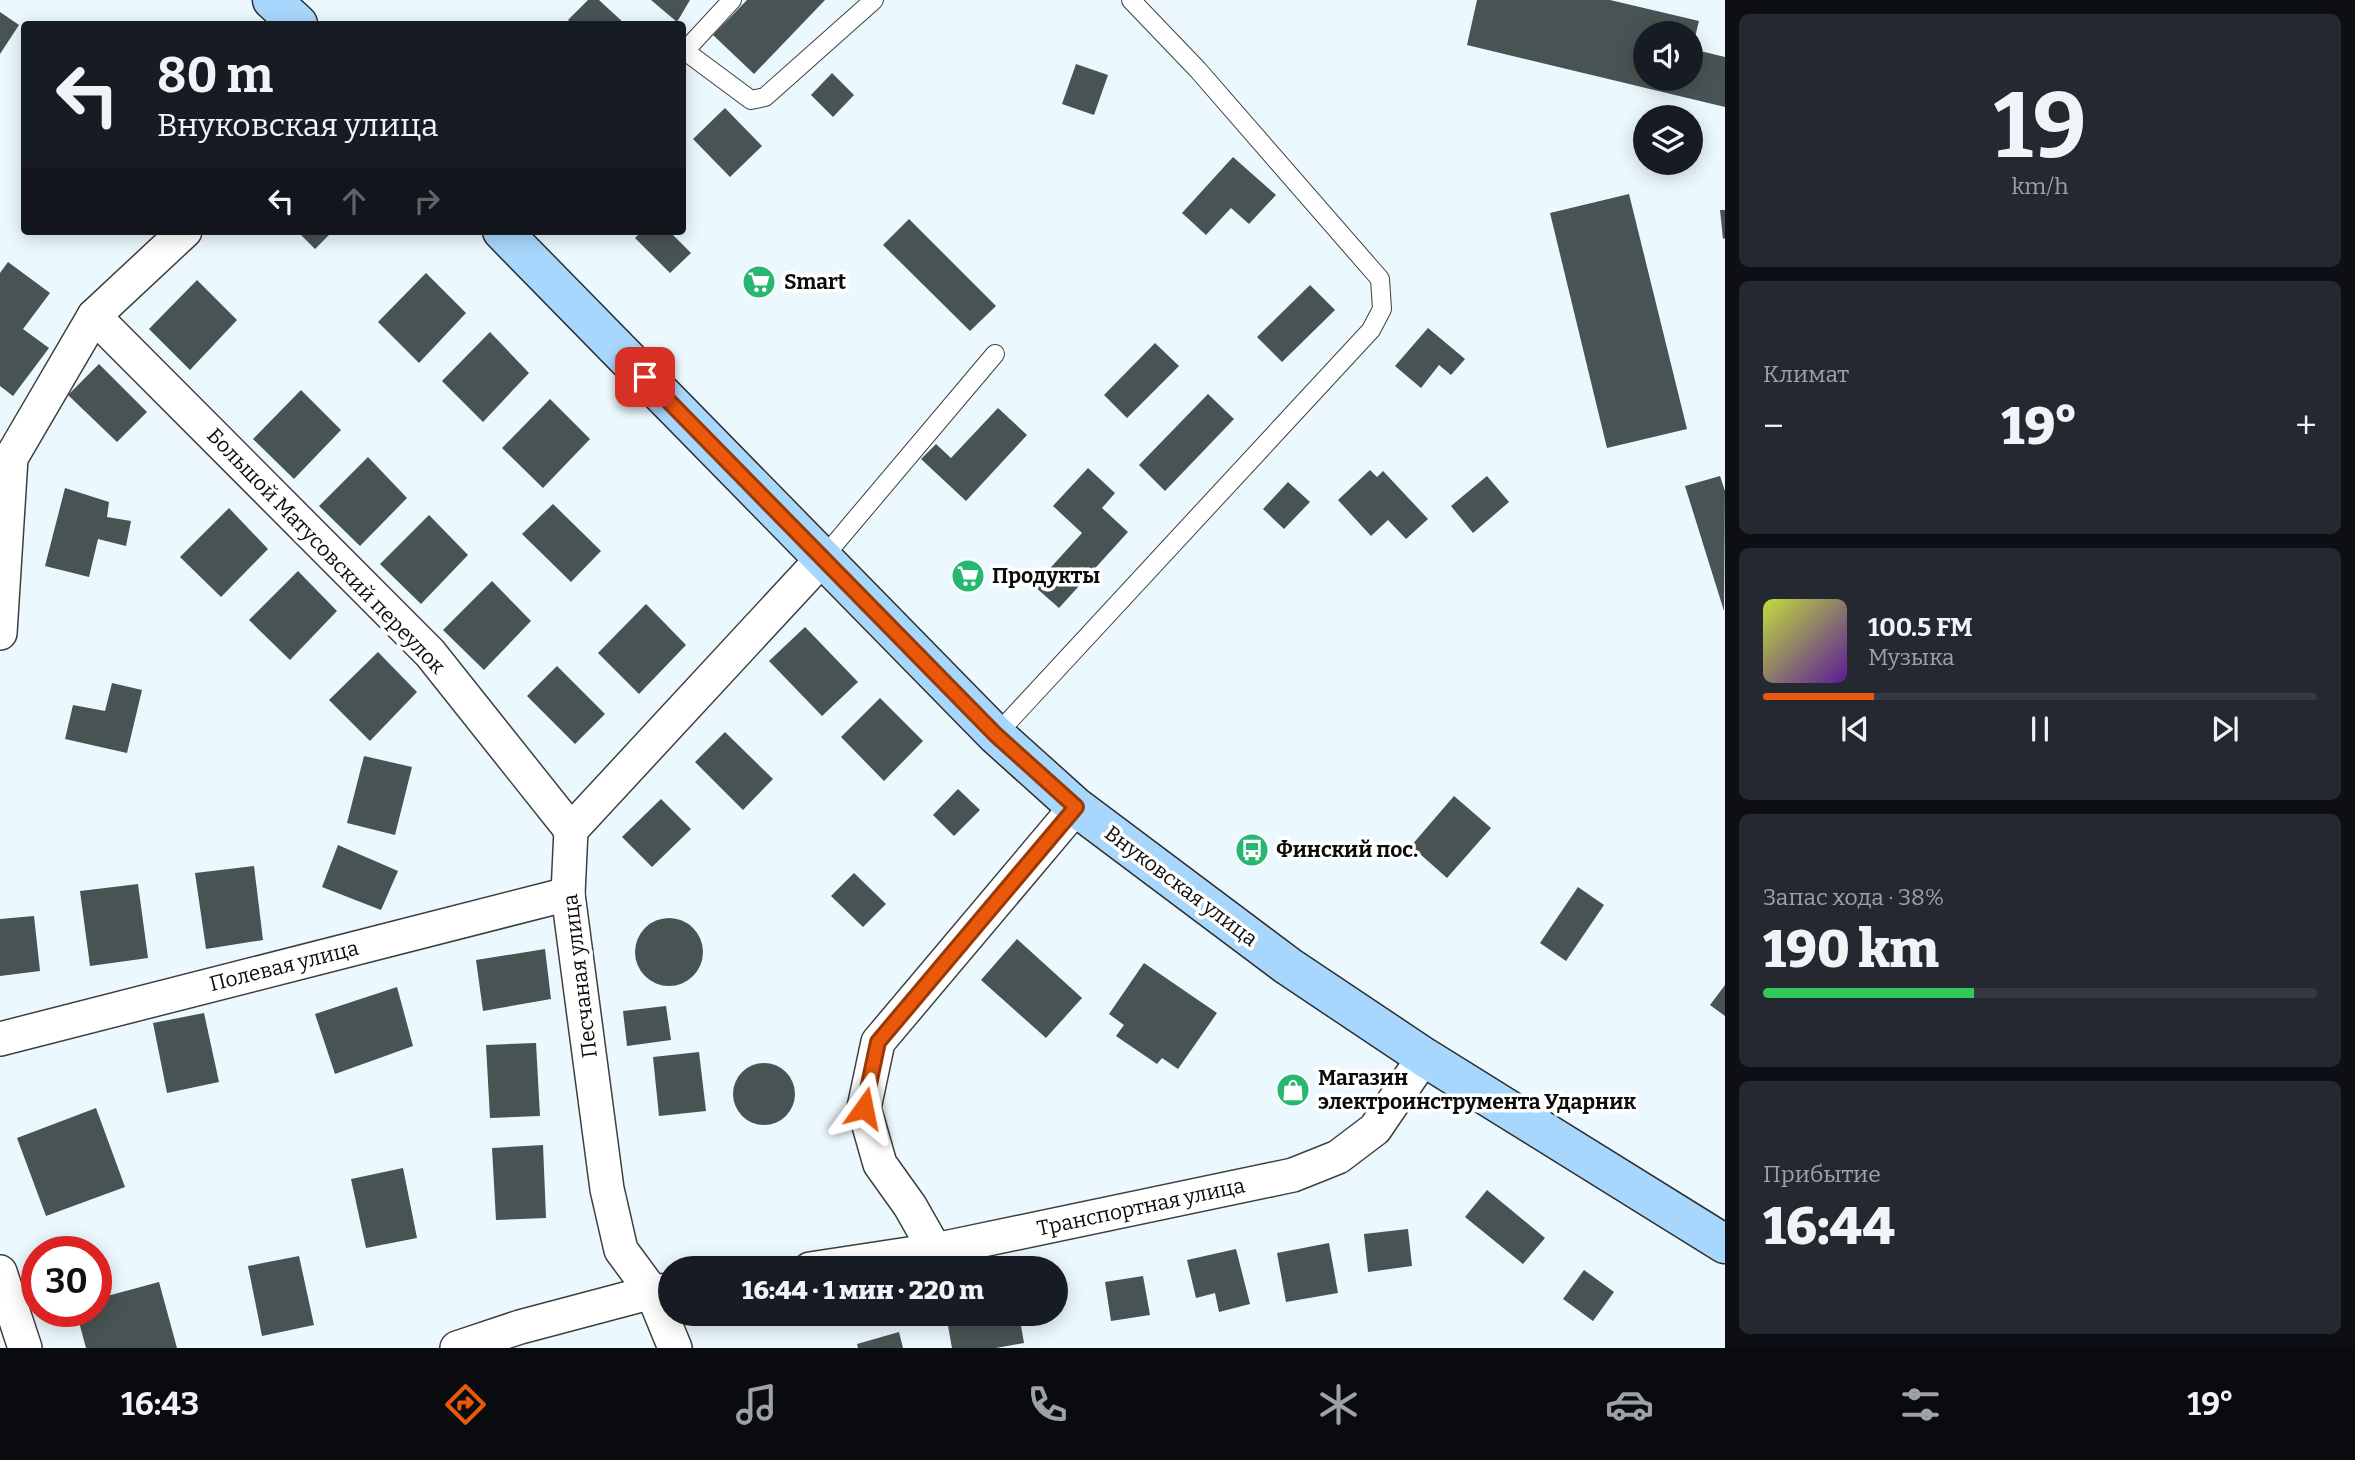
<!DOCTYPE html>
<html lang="ru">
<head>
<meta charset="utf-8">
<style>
	body { margin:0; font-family:Bitter,serif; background:#242831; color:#f1f3f6; height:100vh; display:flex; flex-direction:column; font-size:26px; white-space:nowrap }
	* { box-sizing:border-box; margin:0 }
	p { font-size:23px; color:#9ea1a6 }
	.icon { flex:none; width:38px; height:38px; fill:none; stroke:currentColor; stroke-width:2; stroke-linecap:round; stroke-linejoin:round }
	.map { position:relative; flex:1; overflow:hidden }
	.details { display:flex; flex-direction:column; gap:14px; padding:14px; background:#0d0f14; width:630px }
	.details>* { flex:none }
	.top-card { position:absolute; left:21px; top:21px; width:665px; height:214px; border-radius:7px; box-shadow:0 4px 18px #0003; background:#171b24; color:#f1f3f6; overflow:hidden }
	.fabs { position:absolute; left:1633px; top:21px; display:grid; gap:14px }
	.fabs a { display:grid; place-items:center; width:70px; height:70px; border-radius:50%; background:#171b24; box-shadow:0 4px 18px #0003; font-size:35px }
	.speed { position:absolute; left:21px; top:1236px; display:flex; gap:14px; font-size:35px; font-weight:700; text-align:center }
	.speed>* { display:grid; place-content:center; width:91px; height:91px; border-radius:50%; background:#171b24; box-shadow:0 4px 18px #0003; line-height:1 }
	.speed .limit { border:10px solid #d22; background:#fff; color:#111 }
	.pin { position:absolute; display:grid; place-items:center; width:60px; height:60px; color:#fff; margin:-30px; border-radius:14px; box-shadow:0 4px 10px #0006 }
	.me { position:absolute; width:77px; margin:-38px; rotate:12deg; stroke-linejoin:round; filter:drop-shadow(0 0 5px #0008) }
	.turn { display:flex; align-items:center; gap:24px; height:147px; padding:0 21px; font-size:32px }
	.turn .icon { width:91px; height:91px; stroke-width:2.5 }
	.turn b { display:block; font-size:49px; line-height:60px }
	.lanes { display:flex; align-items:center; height:66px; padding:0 21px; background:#0003; justify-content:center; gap:35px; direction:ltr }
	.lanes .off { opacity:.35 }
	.big { font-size:52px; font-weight:800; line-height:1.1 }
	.details .tile { flex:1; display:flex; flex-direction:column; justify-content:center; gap:10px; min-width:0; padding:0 24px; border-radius:10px; background:#242831 }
	.details .dial { align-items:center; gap:0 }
	.dial b { font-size:91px; line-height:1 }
	.song { display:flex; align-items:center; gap:21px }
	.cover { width:84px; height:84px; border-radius:10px; background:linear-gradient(135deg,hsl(70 70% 55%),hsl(270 70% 35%)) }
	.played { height:7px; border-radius:4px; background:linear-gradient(90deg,#ea580c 20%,#363941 20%) }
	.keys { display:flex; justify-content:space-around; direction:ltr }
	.heat { display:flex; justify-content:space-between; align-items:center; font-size:38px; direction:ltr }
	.charge { height:10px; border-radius:5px; background:linear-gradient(90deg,#34c759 38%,#363941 0) }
	.trip { position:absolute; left:658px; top:1256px; width:410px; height:70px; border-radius:35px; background:#171b24; box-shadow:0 4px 18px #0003; font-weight:800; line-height:70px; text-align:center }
	.dock { display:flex; height:112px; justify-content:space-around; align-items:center; background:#090b0e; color:#9ea1a6 }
	.dock .icon { width:49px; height:49px }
	.dock .current { color:#ea580c }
	.dock b { font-size:32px; color:#f1f3f6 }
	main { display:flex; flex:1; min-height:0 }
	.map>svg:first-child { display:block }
</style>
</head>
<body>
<main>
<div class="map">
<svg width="1725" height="1348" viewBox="0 0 1725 1348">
	<rect width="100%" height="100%" fill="#ebf8fe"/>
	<g fill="#485453" fill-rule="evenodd">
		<polygon points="588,0 599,0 625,24 573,24 568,20"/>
		<polygon points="651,0 690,0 677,22"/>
		<polygon points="747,0 825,0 754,74 713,35"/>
		<path d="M1477 0H1610L1699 21 1692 49 1725 57V107L1467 45ZM1645 33H1690V79H1645Z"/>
		<polygon points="0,12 19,25 0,54"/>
		<polygon points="1076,64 1108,75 1094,115 1062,104"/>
		<polygon points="832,73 854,95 833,117 811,95"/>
		<polygon points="725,108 762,146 730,177 693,139"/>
		<polygon points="1233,157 1276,195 1249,224 1231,208 1206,235 1182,213"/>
		<polygon points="1629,194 1687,429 1607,448 1550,213"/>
		<polygon points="1720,210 1725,210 1725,238 1723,239"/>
		<polygon points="909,219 996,306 970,331 883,245"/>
		<polygon points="297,231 333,231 315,249"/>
		<polygon points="642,231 669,231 691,253 670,273 635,238"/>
		<polygon points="8,262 50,293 23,329 49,348 13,396 0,386 0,273"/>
		<polygon points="426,273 466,313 419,363 378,322"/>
		<polygon points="197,280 237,320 190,370 149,329"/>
		<polygon points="1310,285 1335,310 1282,362 1257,337"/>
		<polygon points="1428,328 1465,359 1451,375 1439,365 1421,388 1395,366"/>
		<polygon points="490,332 529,373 483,422 442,381"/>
		<polygon points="1155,343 1179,366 1127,418 1104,395"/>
		<polygon points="99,364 147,412 117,442 68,395"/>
		<polygon points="301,390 341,430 294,479 253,439"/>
		<polygon points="1208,394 1234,419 1165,491 1139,465"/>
		<polygon points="550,399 590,439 543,488 502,448"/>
		<polygon points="998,408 1027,435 966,501 921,459 936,444 951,458"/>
		<polygon points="368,457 407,498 360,546 319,506"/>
		<polygon points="1088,468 1115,493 1102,508 1128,532 1059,608 1034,586 1082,533 1053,506"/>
		<polygon points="1370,470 1377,477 1383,471 1428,519 1406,539 1388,520 1371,536 1338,500"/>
		<polygon points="1487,476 1509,502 1473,533 1451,506"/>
		<polygon points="1720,476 1725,491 1724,611 1685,486"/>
		<polygon points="1288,482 1310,502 1284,529 1263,509"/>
		<polygon points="65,488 109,502 107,517 131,521 126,546 98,539 89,577 45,566"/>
		<polygon points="553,504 601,551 571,582 522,534"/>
		<polygon points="229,508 268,549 221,597 180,557"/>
		<polygon points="429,515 468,555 421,604 380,564"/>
		<polygon points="298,571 337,611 290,660 249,620"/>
		<polygon points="492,581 531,621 484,670 443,630"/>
		<polygon points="646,604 686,645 639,694 598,653"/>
		<polygon points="805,627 858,682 822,716 769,661"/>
		<polygon points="378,652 417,692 370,741 329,700"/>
		<polygon points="557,666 605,714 575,744 527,696"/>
		<polygon points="112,683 142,690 127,753 65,739 73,705 105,711"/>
		<polygon points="880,698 923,741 884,781 841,737"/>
		<polygon points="725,732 773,779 743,810 695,762"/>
		<polygon points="364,756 412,767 395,835 347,823"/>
		<polygon points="958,789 980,810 954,836 933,815"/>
		<polygon points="1454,796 1491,828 1447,878 1411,846"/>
		<polygon points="661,799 691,829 652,867 622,837"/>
		<polygon points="338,845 398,871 381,910 322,887"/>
		<polygon points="254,866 263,940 206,949 195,873"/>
		<polygon points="854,873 886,904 863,927 831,896"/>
		<polygon points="138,884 148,958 90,966 80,891"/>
		<polygon points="1578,887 1604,905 1566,961 1540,943"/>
		<polygon points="34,916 40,971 0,976 0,919"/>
		<circle cx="669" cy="952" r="34"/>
		<polygon points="1017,939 1082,998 1046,1038 981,980"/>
		<polygon points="545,949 551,999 483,1011 476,960"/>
		<polygon points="1144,963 1217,1013 1178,1069 1162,1058 1157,1064 1116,1036 1124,1025 1109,1014"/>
		<polygon points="1725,985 1725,1016 1710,1005"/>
		<polygon points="397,987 413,1046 335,1074 315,1014"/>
		<polygon points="666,1006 671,1040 627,1046 623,1011"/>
		<polygon points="204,1013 219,1082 167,1093 153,1023"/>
		<polygon points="536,1043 540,1116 490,1118 486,1045"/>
		<polygon points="699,1052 706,1111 659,1116 653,1057"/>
		<circle cx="764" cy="1094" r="31"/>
		<polygon points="96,1108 125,1187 46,1216 17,1138"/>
		<polygon points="543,1145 546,1218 496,1220 492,1148"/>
		<polygon points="403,1168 417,1238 366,1248 351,1179"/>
		<polygon points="1487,1190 1545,1238 1523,1264 1465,1217"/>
		<polygon points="1408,1229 1412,1266 1368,1272 1364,1234"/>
		<polygon points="1329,1243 1338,1293 1286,1302 1277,1253"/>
		<polygon points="1236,1249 1250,1304 1219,1312 1215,1293 1196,1298 1187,1260"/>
		<polygon points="299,1256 314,1325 262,1336 248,1266"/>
		<polygon points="1584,1270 1614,1292 1593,1321 1563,1299"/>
		<polygon points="1143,1276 1150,1315 1111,1321 1105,1282"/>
		<polygon points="159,1282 177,1348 86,1348 76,1311 96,1311 96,1299"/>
		<polygon points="1019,1314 1024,1343 996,1348 952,1348 946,1315"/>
		<polygon points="899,1332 903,1348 858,1348 857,1344"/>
	</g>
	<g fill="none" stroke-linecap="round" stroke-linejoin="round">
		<defs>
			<g id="service">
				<polyline points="685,51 751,100 765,97 874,0"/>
				<polyline points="682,54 732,0"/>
				<polyline points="822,559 995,354"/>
				<polyline points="996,735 1371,330 1382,309 1380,279 1198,70 1131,0"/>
			</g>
			<g id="minor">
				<polyline points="94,316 430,653 571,830"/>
				<polyline points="0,633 11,458 94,316 185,231"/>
				<polyline points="0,1039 568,894"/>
				<polyline points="935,1250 910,1206 880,1164 864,1108 878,1042 1076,807"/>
				<polyline points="810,1269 935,1250 1293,1175 1338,1157 1375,1129 1424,1057"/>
				<polyline points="0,1272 25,1348"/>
				<polyline points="457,1348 520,1327 652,1292 670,1290"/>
				<polyline points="675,1348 652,1292 621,1250 607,1189 568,894 571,830 822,559"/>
			</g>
			<g id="secondary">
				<polyline points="272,0 298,24"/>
				<polyline points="502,231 996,735 1076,807 1288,966 1424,1057 1725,1244"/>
			</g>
		</defs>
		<use href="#service" stroke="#3f3f3f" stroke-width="20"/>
		<use href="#minor" stroke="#3f3f3f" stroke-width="36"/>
		<use href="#secondary" stroke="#2e2e2e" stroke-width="41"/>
		<use href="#service" stroke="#fff" stroke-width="18"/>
		<use href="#minor" stroke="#fff" stroke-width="33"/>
		<use href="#secondary" stroke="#a8d7fd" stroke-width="38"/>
	</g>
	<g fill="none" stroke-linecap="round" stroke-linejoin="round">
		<defs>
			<polyline id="route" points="645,377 996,735 1076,807 878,1042 864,1108"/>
		</defs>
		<use href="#route" stroke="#983908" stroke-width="18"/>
		<use href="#route" stroke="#ea580c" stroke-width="12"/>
	</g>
	<defs>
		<symbol id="supermarket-disc" viewBox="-11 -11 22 22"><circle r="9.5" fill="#28b770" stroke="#fff"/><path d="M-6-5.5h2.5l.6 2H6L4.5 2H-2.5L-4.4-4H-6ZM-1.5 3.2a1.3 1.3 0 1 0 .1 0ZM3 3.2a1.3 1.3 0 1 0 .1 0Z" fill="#fff"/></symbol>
		<symbol id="bus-disc" viewBox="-11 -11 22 22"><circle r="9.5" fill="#28b770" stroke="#fff"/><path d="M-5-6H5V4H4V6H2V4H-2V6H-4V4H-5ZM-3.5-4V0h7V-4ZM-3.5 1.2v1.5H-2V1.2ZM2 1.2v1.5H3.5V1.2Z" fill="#fff"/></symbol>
		<symbol id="shop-disc" viewBox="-11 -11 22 22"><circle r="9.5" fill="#28b770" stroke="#fff"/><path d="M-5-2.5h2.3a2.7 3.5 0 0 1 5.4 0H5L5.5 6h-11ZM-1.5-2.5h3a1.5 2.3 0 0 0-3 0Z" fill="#fff"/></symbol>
	</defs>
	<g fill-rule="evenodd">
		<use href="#supermarket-disc" x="740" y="263" width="38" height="38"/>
		<use href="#supermarket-disc" x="949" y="557" width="38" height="38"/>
		<use href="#bus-disc" x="1233" y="831" width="38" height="38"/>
		<use href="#shop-disc" x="1274" y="1071" width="38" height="38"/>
	</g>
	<g text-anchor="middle" stroke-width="7" stroke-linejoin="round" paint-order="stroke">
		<g font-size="21" font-weight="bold" fill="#0c0c0c" stroke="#fff" text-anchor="start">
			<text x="784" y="289">Smart</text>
			<text x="992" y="583">Продукты</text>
			<text x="1276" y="857">Финский пос.</text>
			<text x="1318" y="1085">Магазин<tspan x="1318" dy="24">электроинструмента Ударник</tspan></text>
		</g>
		<g font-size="21" fill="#0c0c0c" stroke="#fff">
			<text transform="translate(326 551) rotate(46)" y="7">Большой Матусовский переулок</text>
			<text transform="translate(1181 886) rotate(37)" y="7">Внуковская улица</text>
			<text transform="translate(284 966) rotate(-14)" y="7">Полевая улица</text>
			<text transform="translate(580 976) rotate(-97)" y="7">Песчаная улица</text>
			<text transform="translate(1141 1207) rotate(-12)" y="7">Транспортная улица</text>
		</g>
	</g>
</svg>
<div class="fabs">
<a><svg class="icon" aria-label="sound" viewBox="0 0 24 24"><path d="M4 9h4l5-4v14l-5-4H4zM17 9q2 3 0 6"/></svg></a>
<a><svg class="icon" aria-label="layers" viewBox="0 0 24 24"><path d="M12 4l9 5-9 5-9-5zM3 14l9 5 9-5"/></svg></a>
</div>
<div class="speed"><div class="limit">30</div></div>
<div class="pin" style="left:645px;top:377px;background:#d93025"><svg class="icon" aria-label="arrive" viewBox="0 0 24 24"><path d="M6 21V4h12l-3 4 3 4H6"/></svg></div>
<svg class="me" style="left:864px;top:1108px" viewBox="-20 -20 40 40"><path d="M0-17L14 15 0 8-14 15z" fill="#ea580c" stroke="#fff" stroke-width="4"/></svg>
<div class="trip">16:44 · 1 мин · 220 m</div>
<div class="top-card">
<div class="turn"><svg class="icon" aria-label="left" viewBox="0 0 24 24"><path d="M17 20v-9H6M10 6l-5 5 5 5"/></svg><div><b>80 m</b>Внуковская улица</div></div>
<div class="lanes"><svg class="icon" aria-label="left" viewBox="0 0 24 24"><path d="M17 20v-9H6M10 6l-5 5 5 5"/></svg><svg class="icon off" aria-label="ahead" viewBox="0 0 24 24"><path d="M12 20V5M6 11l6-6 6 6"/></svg><svg class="icon off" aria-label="right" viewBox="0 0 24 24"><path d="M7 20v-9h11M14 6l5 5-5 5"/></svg></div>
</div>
</div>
<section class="details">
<div class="tile dial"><b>19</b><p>km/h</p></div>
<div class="tile"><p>Климат</p>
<div class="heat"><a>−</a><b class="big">19°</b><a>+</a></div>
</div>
<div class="tile">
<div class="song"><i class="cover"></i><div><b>100.5 FM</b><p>Музыка</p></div></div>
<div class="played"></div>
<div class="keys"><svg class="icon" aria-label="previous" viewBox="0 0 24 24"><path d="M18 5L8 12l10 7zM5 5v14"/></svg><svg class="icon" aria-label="pause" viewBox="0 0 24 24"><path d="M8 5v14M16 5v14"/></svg><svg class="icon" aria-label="next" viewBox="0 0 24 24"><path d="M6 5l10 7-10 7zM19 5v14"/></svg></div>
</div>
<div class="tile"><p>Запас хода · 38%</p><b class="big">190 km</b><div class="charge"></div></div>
<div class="tile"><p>Прибытие</p><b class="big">16:44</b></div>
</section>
</main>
<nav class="dock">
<b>16:43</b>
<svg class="icon current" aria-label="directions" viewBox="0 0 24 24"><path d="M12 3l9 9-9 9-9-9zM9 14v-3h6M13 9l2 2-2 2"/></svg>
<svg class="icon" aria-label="music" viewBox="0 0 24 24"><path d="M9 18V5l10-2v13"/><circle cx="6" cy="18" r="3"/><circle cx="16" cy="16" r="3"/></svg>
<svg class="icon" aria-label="phone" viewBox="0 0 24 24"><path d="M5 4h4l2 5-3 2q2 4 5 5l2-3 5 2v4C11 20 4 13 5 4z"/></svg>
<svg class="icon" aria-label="climate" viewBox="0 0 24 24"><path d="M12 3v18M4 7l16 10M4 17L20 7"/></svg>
<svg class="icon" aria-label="car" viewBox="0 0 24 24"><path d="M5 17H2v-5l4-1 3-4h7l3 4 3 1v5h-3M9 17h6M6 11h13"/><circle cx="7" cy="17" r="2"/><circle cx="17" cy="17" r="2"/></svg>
<svg class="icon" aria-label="filters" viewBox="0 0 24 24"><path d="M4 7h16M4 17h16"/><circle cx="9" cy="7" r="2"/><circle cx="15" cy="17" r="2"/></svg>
<b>19°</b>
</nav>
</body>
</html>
